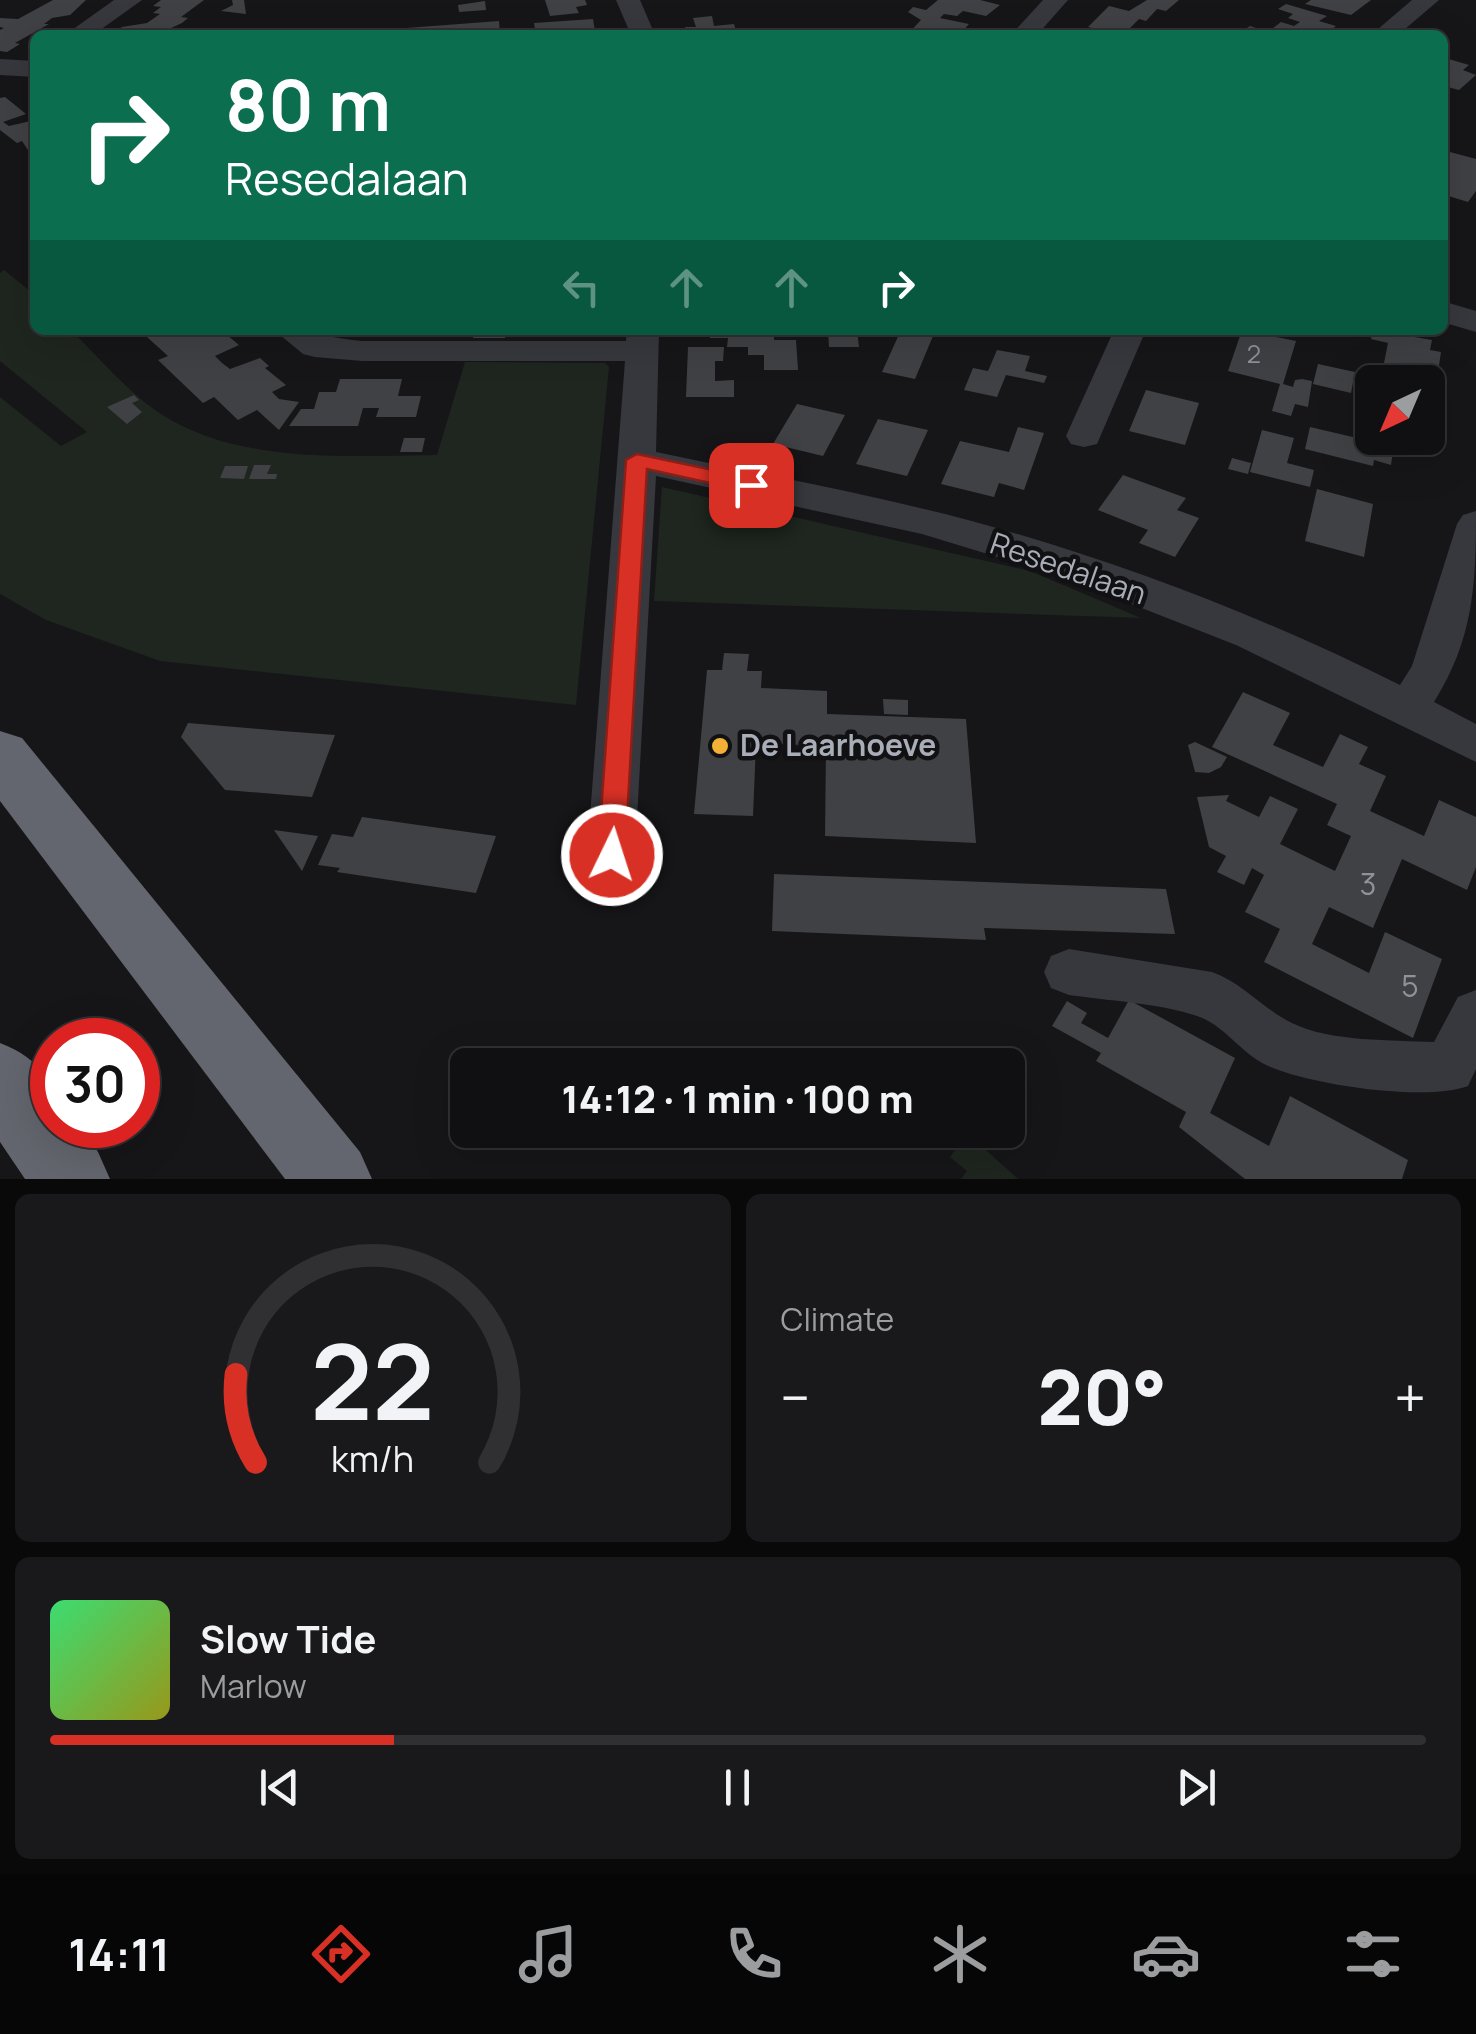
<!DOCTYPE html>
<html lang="en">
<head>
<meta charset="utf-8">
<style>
	body { margin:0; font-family:Manrope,sans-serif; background:#19191b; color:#f1f3f6; height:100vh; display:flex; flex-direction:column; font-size:38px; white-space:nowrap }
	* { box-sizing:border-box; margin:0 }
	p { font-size:32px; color:#9c9d9f }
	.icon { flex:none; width:55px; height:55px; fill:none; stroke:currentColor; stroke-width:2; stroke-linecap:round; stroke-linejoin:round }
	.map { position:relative; height:1179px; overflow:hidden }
	.drawer { display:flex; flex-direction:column; gap:15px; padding:15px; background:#09090a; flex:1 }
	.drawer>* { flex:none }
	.hud { position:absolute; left:30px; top:30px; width:1418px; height:305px; border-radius:15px; box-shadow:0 10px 40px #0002,0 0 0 2px #303032; background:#0b6e4f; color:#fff; overflow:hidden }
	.needle { width:65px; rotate:224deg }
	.fabs { position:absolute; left:1355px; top:365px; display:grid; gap:20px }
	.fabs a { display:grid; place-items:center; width:90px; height:90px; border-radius:15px; background:#101012; box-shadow:0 10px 40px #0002,0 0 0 2px #303032; font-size:50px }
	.speed { position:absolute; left:30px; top:1018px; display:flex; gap:20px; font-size:50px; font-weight:700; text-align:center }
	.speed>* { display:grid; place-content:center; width:130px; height:130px; border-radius:50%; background:#101012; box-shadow:0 10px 40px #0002,0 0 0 2px #303032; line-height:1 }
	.speed .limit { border:15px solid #d22; background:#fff; color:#111 }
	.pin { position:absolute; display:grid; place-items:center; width:85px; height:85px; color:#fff; margin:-42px; border-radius:20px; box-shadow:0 5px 15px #0006 }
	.me { position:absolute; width:110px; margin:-55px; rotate:4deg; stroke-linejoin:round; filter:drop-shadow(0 0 8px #0008) }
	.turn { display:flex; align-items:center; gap:35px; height:210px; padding:0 30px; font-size:45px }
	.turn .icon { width:130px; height:130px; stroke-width:2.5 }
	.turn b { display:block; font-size:70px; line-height:85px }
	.lanes { display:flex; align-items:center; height:95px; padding:0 30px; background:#0003; justify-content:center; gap:50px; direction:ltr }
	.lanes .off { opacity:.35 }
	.big { font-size:75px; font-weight:800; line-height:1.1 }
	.drawer .widget { flex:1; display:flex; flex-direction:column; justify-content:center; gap:15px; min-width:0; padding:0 35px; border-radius:15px; background:#19191b }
	.drawer .dial { align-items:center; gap:0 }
	.dial svg { height:260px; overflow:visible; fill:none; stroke:#303032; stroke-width:7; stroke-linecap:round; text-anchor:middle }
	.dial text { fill:#f1f3f6; stroke:none }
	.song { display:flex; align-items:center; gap:30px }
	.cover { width:120px; height:120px; border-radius:15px; background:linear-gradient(135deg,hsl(140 70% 55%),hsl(60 70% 35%)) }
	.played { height:10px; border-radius:5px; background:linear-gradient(90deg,#d93025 25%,#303032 25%) }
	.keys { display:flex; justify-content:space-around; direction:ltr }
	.heat { display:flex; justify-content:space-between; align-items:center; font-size:55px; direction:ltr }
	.drawer .tiles { flex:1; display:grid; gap:15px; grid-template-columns:1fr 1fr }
	.widget:last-child { grid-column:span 2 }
	.trip { position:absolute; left:450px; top:1048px; width:575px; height:100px; border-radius:15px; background:#101012; box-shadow:0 10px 40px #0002,0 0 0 2px #303032; font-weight:800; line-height:100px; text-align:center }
	.dock { display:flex; height:160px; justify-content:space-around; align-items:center; background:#060607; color:#9c9d9f }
	.dock .icon { width:70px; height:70px }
	.dock .selected { color:#d93025 }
	.dock b { font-size:45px; color:#f1f3f6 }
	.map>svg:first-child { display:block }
</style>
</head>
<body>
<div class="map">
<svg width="1476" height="1179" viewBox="0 0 1476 1179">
	<rect width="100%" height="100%" fill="#161618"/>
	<g fill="#1e261f">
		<path d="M4 270 35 295V330H71C94 353 117 379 142 400 221 466 341 456 437 455L465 362 605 363 609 367 576 705 160 661 46 620 0 594V397L61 446 87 432 0 361V273Z"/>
		<polygon points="662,487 1030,571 1141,618 654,601"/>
		<polygon points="967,1133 1018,1179 961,1179 967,1171 950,1157"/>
	</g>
	<g fill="#404145">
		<polygon points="53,0 86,0 70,15 52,18 44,24 49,24 15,43 20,44 7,52 0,51 0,30 4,28 0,27 0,18 18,19"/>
		<polygon points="161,0 204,0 181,17 188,18 182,23 156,35 112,35 122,27 147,23 160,14 153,13 161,7 153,6"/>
		<polygon points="232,0 244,0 246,14 221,11 233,5"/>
		<polygon points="545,0 585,0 587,5 576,7 579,13 550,16"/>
		<polygon points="938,0 980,0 1000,5 986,16 963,11 957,16 944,14 940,18 969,24 959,35 907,35 921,20 908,12 913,7 926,10"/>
		<polygon points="1147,0 1179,0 1166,11 1157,9 1146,21 1139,19 1128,30 1136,32 1133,35 1105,35 1108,32 1088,27 1109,6 1129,11"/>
		<polygon points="1311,0 1371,0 1351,15 1305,4"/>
		<polygon points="485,1 486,10 459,12 458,5"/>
		<polygon points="1286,4 1327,16 1319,21 1336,26 1324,35 1241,32 1250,26 1268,32 1281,22 1294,26 1300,22 1288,18 1293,14 1278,9"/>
		<polygon points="712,16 714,26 734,24 737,35 687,35 685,27 696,27 693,18"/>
		<polygon points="593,19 595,31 579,32 580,35 536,35 534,23"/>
		<polygon points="499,21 500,35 373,35 393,29"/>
		<polygon points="1442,57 1469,65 1463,70 1476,75 1459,90 1444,86"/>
		<polygon points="5,97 26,114 3,122 9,126 35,120 35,151 30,153 22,141 17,143 0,130 0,98"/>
		<polygon points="1450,152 1476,159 1476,191 1468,202 1442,194 1446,184 1442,182 1442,161"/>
		<polygon points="148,330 221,330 239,345 215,356 222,363 230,369 260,358 269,366 265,368 286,385 272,392 279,399 299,402 279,430 257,410 238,420 214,397 203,403 158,360 168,356 147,337 152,334"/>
		<polygon points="475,330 506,330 505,338 473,338"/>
		<polygon points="710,330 774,330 774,340 796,340 798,370 764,370 764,355 748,355 748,347 727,347 728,338 710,338"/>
		<polygon points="828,330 857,330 859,347 829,347"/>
		<polygon points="901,330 933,336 915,379 882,372"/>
		<polygon points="1242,330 1296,341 1283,384 1293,387 1295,380 1302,379 1312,381 1308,407 1295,404 1291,416 1272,411 1280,384 1228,371"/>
		<polygon points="1373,330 1432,340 1430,350 1441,352 1436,385 1414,380 1383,382 1365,378 1368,365 1383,368 1388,343 1371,339"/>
		<polygon points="688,347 724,347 723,361 715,361 715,381 734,380 734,397 686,397"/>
		<polygon points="997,350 1030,356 1025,371 1047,376 1044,383 1006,375 997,397 964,390 973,368 988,371"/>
		<polygon points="1318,364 1355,372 1351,393 1313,384"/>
		<polygon points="340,379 402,379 398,396 421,396 416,417 376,417 379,408 363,408 358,426 289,426 301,409 314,409 319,392 336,392"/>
		<polygon points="1146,390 1199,403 1185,445 1129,431"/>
		<polygon points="134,395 139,400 132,403 142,412 127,424 107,407"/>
		<polygon points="797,404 845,415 823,456 773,444"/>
		<polygon points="1360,411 1372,414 1372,438 1402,438 1399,453 1393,451 1391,465 1374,460 1373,466 1305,449 1310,427 1357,438"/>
		<polygon points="878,419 928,430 907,476 856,464"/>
		<polygon points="1018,427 1044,433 1024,490 999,483 994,497 941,484 960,441 1009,452"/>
		<polygon points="1262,430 1294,438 1287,463 1314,470 1310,487 1250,472"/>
		<polygon points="404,438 425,438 422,452 400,452"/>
		<polygon points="1232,458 1251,463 1248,474 1228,469"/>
		<polygon points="254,465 271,465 267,474 277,474 276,479 249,479"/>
		<polygon points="225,466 248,466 244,479 220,478"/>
		<polygon points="1123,475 1186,498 1177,510 1199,518 1175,557 1139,543 1148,530 1098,510"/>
		<polygon points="1317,489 1373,504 1364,557 1305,541"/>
		<polygon points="724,653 749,654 747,671 762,671 761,688 827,691 827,714 966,719 976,843 825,836 826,746 756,743 753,816 694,814 707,670 722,670"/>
		<polygon points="1243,692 1290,713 1273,745 1323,767 1340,734 1368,747 1359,764 1386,776 1370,811 1424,836 1439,800 1476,817 1476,867 1467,890 1402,859 1373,928 1329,907 1312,944 1369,973 1385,932 1442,959 1413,1038 1264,962 1280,929 1245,912 1264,875 1252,868 1244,885 1217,872 1226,856 1209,847 1197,797 1229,795 1226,801 1259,817 1270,796 1298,809 1280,844 1335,871 1351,836 1327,825 1337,804 1212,747"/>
		<polygon points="883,699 908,700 908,715 884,714"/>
		<polygon points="188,723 282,731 335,735 312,797 225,790 181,737"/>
		<polygon points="1195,742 1227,757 1221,767 1209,773 1195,772 1188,745"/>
		<polygon points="362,817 496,836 476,893 337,872 340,868 318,865 332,834 353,837"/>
		<polygon points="274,830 318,836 302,871"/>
		<polygon points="774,874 1166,889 1175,934 984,928 986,940 772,931"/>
		<polygon points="1129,1000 1235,1058 1210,1113 1269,1146 1290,1096 1408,1160 1402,1179 1245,1179 1179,1127 1186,1112 1096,1061 1101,1053 1052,1026 1067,1001 1087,1013 1081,1023 1108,1038"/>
	</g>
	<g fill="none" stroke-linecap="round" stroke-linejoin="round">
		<g fill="#37383d" fill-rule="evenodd">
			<polygon points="114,0 142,0 93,35 65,35"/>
			<polygon points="616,0 640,0 655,35 631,35"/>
			<polygon points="1043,0 1068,0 1037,35 1011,35"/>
			<polygon points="1412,0 1439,0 1398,35 1371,35"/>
			<polygon points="0,59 35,61 35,77 0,75"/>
			<polygon points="1442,301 1476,311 1476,332 1442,322"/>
			<path d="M274 330C305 330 330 338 362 341H626L627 330H659L656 452C760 474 865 493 968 520 1116 560 1262 616 1400 685L1412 666 1457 524 1463 515 1476 511C1476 584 1474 638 1434 702L1476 724V762L1236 645 1060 576 922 534 656 476 635 855 628 869 611 875 594 869 587 855 625 361H362L315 357 303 354Z"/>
			<polygon points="1114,330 1146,330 1097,444 1084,447 1071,444 1066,436"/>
			<path d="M1069 949 1212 972C1243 983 1263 1009 1292 1023 1330 1042 1393 1040 1434 1042L1458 997 1476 990V1069L1468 1086C1426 1102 1308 1085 1266 1065 1241 1053 1223 1024 1197 1016 1158 1003 1110 1001 1069 995L1051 988 1044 972 1051 956Z"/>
		</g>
		<g fill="#63666e" fill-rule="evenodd">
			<polygon points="0,731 22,738 360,1152 372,1179 285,1179 0,801"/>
			<path d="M0 1043C43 1060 52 1080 52 1125H79L98 1152 110 1179H25L0 1142Z"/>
		</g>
	</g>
	<polygon fill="#d93025" stroke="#8d1f18" stroke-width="2.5" points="637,454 751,478 761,485 751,492 647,469 625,855 621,863 612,867 602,863 598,855 626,460"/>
	<circle fill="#f2b134" stroke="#111113" stroke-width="4" cx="720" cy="746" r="10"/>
	<g text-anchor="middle" stroke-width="9" stroke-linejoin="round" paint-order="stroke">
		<g font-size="25" fill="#8e929b">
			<text x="1254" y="363">2</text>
		</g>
		<g font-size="30" fill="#a8adb8" stroke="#111113">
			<text transform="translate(1068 569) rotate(19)" y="10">Resedalaan</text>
		</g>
		<g font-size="30" font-weight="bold" fill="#a8adb8" stroke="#111113" text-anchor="start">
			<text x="740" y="756">De Laarhoeve</text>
		</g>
		<g font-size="30" fill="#8e929b">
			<text x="1368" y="895">3</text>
			<text x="1410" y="997">5</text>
		</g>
	</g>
</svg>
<div class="fabs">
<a><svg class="needle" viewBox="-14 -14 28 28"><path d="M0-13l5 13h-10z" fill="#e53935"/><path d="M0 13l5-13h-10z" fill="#9c9d9f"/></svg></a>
</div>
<div class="speed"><div class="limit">30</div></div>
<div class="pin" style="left:751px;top:485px;background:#d93025"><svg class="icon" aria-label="arrive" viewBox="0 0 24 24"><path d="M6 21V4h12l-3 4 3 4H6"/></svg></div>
<svg class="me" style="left:612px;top:855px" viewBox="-20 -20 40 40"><circle r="17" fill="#d93025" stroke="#fff" stroke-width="3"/><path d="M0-11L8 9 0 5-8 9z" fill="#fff"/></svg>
<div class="trip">14:12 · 1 min · 100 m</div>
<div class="hud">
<div class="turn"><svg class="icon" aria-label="right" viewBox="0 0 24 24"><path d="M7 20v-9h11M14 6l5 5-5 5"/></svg><div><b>80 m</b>Resedalaan</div></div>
<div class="lanes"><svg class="icon off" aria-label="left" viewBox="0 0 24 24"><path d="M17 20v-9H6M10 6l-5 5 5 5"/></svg><svg class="icon off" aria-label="ahead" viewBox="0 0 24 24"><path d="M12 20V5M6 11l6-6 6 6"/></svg><svg class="icon off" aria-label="ahead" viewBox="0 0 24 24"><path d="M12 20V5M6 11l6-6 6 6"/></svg><svg class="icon" aria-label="right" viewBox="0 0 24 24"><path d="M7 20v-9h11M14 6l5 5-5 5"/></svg></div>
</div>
</div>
<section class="drawer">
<div class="tiles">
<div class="widget dial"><svg viewBox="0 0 100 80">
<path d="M14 69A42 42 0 1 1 86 69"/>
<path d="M14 69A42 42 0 0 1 8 42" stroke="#d93025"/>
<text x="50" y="56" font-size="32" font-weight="700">22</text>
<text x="50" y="72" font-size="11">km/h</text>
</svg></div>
<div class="widget"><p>Climate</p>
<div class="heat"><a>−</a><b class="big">20°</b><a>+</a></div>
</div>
<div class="widget">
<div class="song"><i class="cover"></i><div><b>Slow Tide</b><p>Marlow</p></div></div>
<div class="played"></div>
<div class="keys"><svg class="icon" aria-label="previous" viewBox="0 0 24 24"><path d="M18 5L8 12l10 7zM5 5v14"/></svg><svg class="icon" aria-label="pause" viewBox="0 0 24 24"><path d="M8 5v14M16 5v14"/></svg><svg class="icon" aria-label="next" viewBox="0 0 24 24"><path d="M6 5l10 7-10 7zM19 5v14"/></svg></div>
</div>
</div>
</section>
<nav class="dock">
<b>14:11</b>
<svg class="icon selected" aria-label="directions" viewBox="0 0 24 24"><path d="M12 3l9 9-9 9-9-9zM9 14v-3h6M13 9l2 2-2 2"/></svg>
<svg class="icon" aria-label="music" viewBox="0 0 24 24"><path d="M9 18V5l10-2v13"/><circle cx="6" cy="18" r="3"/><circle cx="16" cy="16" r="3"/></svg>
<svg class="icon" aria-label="phone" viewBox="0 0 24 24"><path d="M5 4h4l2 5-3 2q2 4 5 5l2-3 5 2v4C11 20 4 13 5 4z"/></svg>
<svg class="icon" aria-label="climate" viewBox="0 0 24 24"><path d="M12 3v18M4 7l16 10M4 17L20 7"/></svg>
<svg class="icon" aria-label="car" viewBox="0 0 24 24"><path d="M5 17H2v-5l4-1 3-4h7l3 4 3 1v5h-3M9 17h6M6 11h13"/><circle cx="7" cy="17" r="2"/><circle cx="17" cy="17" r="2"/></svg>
<svg class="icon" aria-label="filters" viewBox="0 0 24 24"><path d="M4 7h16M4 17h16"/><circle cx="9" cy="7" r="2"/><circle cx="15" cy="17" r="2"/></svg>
</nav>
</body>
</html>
